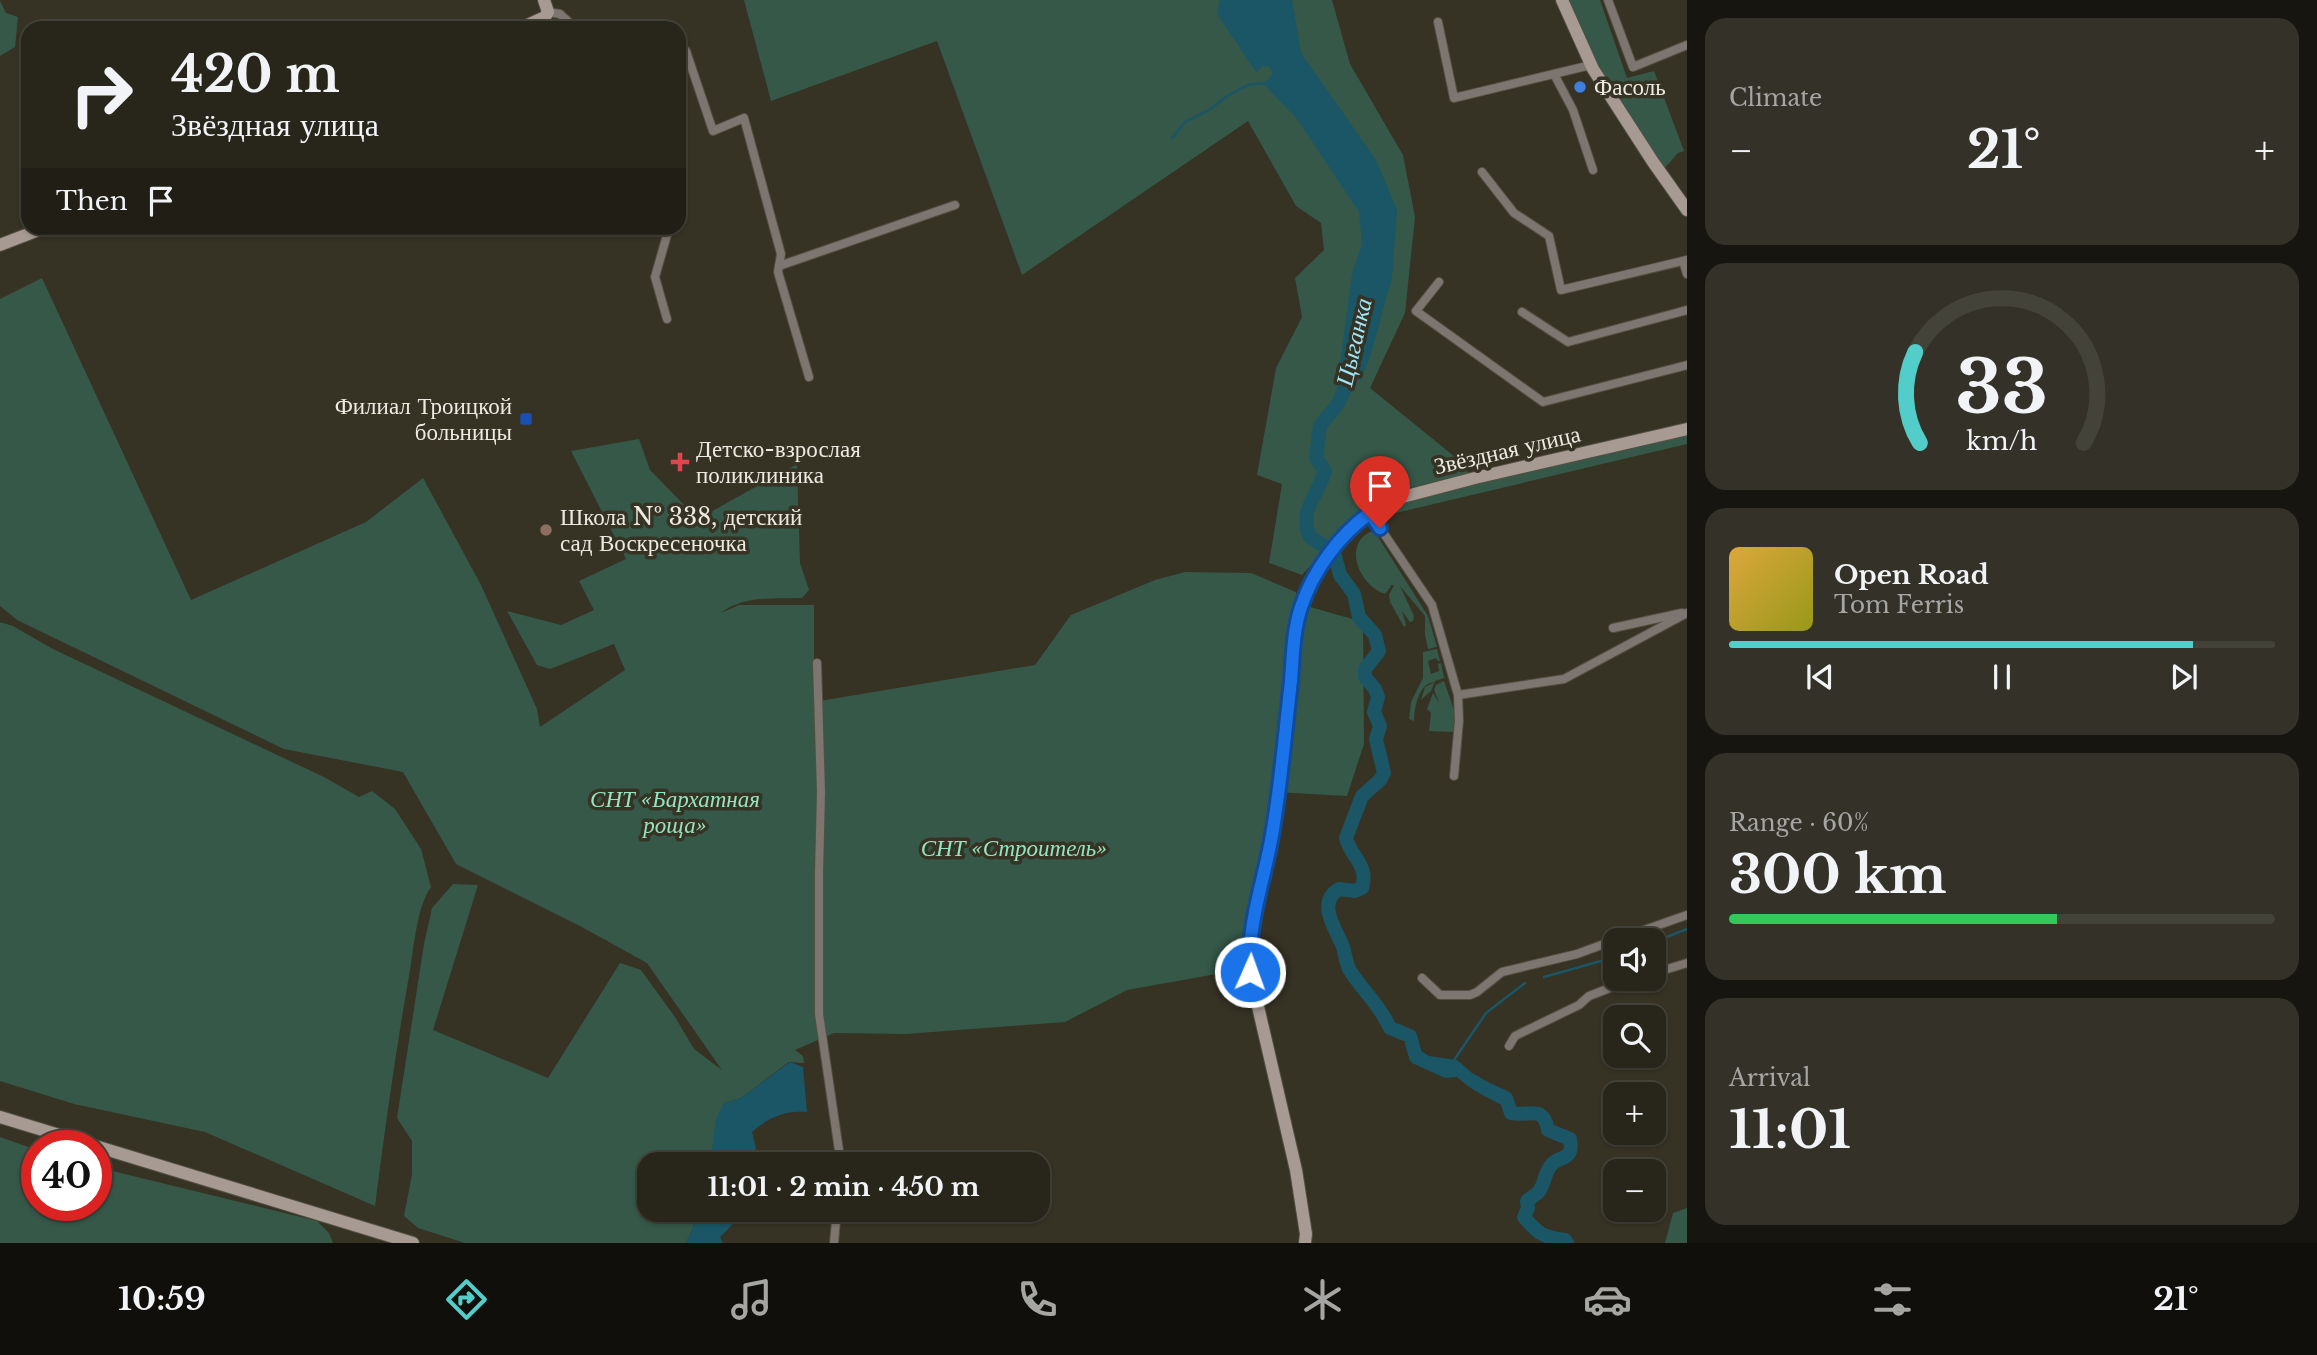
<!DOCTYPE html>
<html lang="en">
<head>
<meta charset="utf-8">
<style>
	body { margin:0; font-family:"Libre Baskerville",serif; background:#343228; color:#f1f3f6; height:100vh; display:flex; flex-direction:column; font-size:26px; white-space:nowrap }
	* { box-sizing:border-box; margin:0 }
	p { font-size:23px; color:#a5a5a3 }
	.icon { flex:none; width:38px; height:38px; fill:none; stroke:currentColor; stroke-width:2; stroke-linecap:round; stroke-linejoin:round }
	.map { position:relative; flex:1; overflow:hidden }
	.side { display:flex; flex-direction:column; gap:18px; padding:18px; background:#16150f; width:630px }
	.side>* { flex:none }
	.top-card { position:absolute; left:21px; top:21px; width:665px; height:214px; border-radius:21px; box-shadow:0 2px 5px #0004,0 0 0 2px #44433a; background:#28261b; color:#f1f3f6; overflow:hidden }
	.fabs { position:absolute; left:1603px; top:928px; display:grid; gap:14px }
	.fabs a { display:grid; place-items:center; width:63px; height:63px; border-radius:14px; background:#28261b; box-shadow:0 2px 5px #0004,0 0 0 2px #44433a; font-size:35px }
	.speed { position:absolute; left:21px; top:1130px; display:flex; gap:14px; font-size:35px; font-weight:700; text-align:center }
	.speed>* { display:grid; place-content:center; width:91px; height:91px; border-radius:50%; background:#28261b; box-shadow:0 2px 5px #0004,0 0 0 2px #44433a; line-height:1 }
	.speed .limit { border:10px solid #d22; background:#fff; color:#111 }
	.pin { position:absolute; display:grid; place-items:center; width:60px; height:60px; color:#fff; margin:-72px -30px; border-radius:50% 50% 50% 0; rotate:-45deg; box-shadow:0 0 7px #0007 }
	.pin .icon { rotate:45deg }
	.me { position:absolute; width:77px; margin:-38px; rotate:2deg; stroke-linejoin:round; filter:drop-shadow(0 0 5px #0008) }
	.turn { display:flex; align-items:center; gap:24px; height:147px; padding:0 35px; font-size:32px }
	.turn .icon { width:91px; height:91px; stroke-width:2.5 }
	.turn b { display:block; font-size:49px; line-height:60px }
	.then { display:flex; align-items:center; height:66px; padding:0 35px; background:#0003; gap:14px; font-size:26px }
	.big { font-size:52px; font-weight:800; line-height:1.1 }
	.side .widget { flex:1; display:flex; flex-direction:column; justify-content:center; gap:10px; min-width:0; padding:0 24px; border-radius:21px; background:#343228 }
	.side .dial { align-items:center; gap:0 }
	.dial svg { height:182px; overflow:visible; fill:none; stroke:#44433a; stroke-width:7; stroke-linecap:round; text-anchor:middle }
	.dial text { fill:#f1f3f6; stroke:none }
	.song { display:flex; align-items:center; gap:21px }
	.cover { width:84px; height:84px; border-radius:10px; background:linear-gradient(135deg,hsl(40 70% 55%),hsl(60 70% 35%)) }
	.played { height:7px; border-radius:4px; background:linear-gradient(90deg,#53cdca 85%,#44433a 85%) }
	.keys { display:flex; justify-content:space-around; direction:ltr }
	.heat { display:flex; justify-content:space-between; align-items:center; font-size:38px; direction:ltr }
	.charge { height:10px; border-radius:5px; background:linear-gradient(90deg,#34c759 60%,#44433a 0) }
	.trip { position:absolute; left:637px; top:1152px; width:413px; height:70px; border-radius:21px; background:#28261b; box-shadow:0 2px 5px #0004,0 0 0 2px #44433a; font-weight:800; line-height:70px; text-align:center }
	.dock { display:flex; height:112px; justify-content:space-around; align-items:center; background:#100f0b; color:#a5a5a3 }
	.dock .icon { width:49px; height:49px }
	.dock .current { color:#53cdca }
	.dock b { font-size:32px; color:#f1f3f6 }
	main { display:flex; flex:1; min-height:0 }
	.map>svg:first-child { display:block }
</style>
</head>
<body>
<main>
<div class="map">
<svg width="1687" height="1243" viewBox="0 0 1687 1243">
	<rect width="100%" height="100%" fill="#363224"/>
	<g fill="#355849">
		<polygon points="744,0 1332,0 1350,64 1403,155 1415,217 1405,313 1370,388 1460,461 1469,474 1395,491 1361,512 1302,575 1269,563 1282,484 1257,475 1276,368 1302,317 1295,278 1324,250 1321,223 1296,206 1248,121 1022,275 937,41 771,101"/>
		<polygon points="1565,0 1600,0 1627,78 1654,71 1684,151 1678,153 1662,171 1597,68"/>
		<polygon points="0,1 6,13 18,17 15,47 0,56"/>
		<path d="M42 278 191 600 366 522 423 478 481 585 537 709 540 727 625 670 614 644 550 669 537 665 507 611 561 625 594 610 579 581 626 559 571 451 639 439 650 470 698 519 797 464 800 563 809 590 802 598C776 599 743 595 721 613L739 605H814V702L1035 665 1071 615 1155 580 1185 572 1251 573 1296 592V603L1363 622 1364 744 1347 796 1275 792 1250 968 1127 990 1065 1022 906 1034 834 1033 795 1050 803 1056 804 1063 789 1062 741 1098 724 1103 710 1164H649V1209H702L686 1243H465L418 1228 404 1216 412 1174V1141L397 1118 424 944 432 908 453 884 478 885 433 1030 548 1078 620 963 641 970 675 1017 694 1049 722 1070 647 963 580 926 456 864 403 772 284 749 17 620 0 606V299Z"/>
		<polygon points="1687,433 1687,444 1383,516 1384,512 1408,500"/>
		<path d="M1370 532H1375L1428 616 1437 647 1428 649 1425 635V616L1400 586 1414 616 1413 621 1410 622 1402 611 1406 625 1404 627 1390 602 1389 595 1394 585H1390L1391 586 1385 594C1359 585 1343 545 1370 532Z"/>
		<path d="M0 622 13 626 53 649 324 777 359 797 372 791 395 809 421 849 431 887C417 906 414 947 410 970 396 1049 385 1127 375 1206L205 1132 74 1104 0 1081Z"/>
		<path d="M1437 649 1440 661H1438L1436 658 1428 661 1431 674 1439 671 1438 664 1441 663 1444 678 1435 681 1431 691 1421 700 1425 687 1435 682C1419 682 1414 708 1414 721L1409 719 1411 702 1423 678V652Z"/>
		<polygon points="1444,681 1455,713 1453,732 1429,731 1431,713 1427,709 1433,693 1439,703 1434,690 1436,685"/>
		<polygon points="0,1137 37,1150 37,1206 96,1206 96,1167 317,1221 329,1233 333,1243 0,1243"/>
		<polygon points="1687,1208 1687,1243 1665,1243 1673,1213"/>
	</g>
	<g fill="#1a5665">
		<polygon points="1220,0 1292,0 1301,53 1376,160 1397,210 1392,277 1371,354 1361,380 1348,380 1340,364 1352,274 1362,244 1359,212 1298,120 1263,83 1269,79 1273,73 1270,67 1263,66 1256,72 1217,14"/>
		<path d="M1410 1036 1412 1037 1413 1046 1429 1056 1457 1060 1472 1073 1510 1094 1502 1105C1488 1098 1469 1089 1457 1077L1445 1078 1412 1063 1409 1059Z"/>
		<path d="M790 1062 803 1067 807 1112C785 1110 769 1117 752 1132L756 1148 750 1164H710L716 1119 724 1103 741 1098Z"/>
		<path d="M702 1209H739C737 1220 728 1230 720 1237L723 1243H686Z"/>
	</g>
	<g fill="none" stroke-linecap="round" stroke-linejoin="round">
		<g stroke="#1a5665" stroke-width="2.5">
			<polyline points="1172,138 1185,122 1209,110 1227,96 1248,85 1263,83"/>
			<polyline points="1654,942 1687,929"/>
			<polyline points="1544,977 1615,957"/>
			<polyline points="1452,1063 1486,1013 1525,983"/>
		</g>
		<g stroke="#1a5665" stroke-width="14">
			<path d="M1351 362 1348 380 1339 402 1320 426 1316 458 1325 471C1318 495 1298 511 1310 537L1334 552 1340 575 1354 594 1359 617 1375 635 1379 651 1365 669V677L1375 689 1378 697 1374 712 1380 726 1376 739 1384 773 1380 780 1362 796 1346 838C1351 858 1369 864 1362 888L1355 891 1339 889C1316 903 1336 929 1343 947 1345 954 1346 962 1349 969 1361 989 1380 1005 1390 1028L1410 1036 1415 1054"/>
			<path d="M1491 1091 1506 1098 1511 1113C1529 1117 1543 1104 1548 1130L1570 1139C1574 1161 1561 1155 1552 1164 1545 1171 1545 1182 1540 1190 1538 1194 1531 1197 1527 1201L1528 1208 1524 1217C1538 1234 1543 1237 1565 1240L1567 1243"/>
		</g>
		<defs>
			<g id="street">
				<polyline points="1608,0 1633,67 1687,45"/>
				<polyline points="548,12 560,14 575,28"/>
				<polyline points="1438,22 1454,98 1591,65"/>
				<polyline points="679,54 686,51 713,131 744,118 781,254 778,272 809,377"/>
				<polyline points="1554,74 1573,110 1593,170"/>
				<polyline points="1482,172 1514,213 1549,236 1561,290 1687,260"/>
				<polyline points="1683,261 1687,274"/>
				<polyline points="779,266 955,205"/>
				<polyline points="1439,282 1416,311 1543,402 1687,365"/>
				<polyline points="1522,312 1568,342 1687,310"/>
				<polyline points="667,319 655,277 669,228"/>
				<polyline points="1370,513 1432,605 1458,695 1564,679 1687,613"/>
				<polyline points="1613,628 1682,613"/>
				<polyline points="817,663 821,792 819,874 819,1014 841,1164"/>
				<polyline points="1454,776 1459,721 1458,695"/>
				<polyline points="1616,940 1687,915"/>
				<polyline points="1654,973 1687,963"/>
				<polyline points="1422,978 1440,995 1470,995 1477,992 1502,972 1577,954 1615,940"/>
				<polyline points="1509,1046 1515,1036 1579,1005 1589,996 1636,978"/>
				<polyline points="834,1243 837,1209"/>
			</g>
			<g id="secondary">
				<polyline points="1562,0 1593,69 1653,162 1687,210"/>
				<polyline points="521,28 545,17 548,12 544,0"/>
				<polyline points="0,245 44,228"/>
				<polyline points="0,1117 413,1243"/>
				<polyline points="1305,1243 1306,1234 1296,1170 1250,972 1248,951 1254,915 1272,836 1283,755 1295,632 1309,586 1346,532 1373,511 1395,499 1475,478 1687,429"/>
			</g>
		</defs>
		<use href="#street" stroke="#534f42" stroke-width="10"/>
		<use href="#secondary" stroke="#534f42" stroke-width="14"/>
		<use href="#street" stroke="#7c7570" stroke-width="8"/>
		<use href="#secondary" stroke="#a69a93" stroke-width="12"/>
	</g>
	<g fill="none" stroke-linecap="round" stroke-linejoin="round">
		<defs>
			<path id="route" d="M1250 972C1247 925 1264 881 1272 835 1281 784 1285 732 1291 681 1293 656 1293 631 1301 607 1313 571 1339 535 1370 513L1380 528"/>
		</defs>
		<use href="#route" stroke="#114b97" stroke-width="18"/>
		<use href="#route" stroke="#1a73e8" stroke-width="12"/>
	</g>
	<circle fill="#3f7fe0" stroke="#363224" stroke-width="2.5" cx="1580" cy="87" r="7"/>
	<rect fill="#1a4fb4" stroke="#363224" stroke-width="2.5" x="519" y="412" width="14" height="14" rx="3.5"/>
	<path fill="#e0444e" stroke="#363224" stroke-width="2.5" d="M676.5 451.5h7v7h7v7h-7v7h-7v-7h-7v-7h7z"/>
	<circle fill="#8d6e63" stroke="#363224" stroke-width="2.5" cx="546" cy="530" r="7"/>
	<g text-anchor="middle" stroke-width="7" stroke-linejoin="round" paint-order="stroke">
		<g font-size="23" fill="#eceae1" stroke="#363224" text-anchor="start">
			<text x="1594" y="95">Фасоль</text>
			<text x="512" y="414" text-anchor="end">Филиал Троицкой<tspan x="512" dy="26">больницы</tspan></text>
			<text x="696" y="457">Детско-взрослая<tspan x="696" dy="26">поликлиника</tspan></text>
			<text x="560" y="525">Школа № 338, детский<tspan x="560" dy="26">сад Воскресеночка</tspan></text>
		</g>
		<g font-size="23" fill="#eceae1" stroke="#363224">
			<text transform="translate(1507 450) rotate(-13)" y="8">Звёздная улица</text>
		</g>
		<g font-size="23" font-style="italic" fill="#93e5c1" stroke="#363224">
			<text x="675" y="807">СНТ «Бархатная<tspan x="675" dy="26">роща»</tspan></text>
			<text x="1014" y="856">СНТ «Строитель»</text>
		</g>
		<g font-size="24" font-style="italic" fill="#9fe6fb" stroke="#363224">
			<text transform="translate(1354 342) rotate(-77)" y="8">Цыганка</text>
		</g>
	</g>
</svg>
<div class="fabs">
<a><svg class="icon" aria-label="sound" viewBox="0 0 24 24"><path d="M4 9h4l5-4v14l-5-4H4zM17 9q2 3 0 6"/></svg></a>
<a><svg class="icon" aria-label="search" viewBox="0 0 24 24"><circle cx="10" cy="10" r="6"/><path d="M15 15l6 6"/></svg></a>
<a>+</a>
<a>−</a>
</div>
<div class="speed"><div class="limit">40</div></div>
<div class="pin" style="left:1380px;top:528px;background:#d93025"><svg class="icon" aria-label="arrive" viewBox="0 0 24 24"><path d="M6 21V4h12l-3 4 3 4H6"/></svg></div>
<svg class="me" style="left:1250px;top:972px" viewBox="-20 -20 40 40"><circle r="17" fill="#1a73e8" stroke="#fff" stroke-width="3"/><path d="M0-11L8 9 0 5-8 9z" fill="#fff"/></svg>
<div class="trip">11:01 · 2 min · 450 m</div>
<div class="top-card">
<div class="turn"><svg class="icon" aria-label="right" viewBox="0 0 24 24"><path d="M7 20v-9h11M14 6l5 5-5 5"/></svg><div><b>420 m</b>Звёздная улица</div></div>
<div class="then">Then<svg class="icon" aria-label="arrive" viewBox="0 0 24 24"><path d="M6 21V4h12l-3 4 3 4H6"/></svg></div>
</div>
</div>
<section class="side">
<div class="widget"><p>Climate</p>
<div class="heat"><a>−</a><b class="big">21°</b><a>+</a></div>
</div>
<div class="widget dial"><svg viewBox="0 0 100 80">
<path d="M14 69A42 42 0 1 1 86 69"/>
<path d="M14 69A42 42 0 0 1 12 29" stroke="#53cdca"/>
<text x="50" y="56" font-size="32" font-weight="700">33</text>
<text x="50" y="72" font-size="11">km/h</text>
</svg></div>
<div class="widget">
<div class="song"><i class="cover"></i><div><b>Open Road</b><p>Tom Ferris</p></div></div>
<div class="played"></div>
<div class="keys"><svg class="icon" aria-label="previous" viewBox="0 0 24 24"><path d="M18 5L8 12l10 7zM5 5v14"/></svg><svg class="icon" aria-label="pause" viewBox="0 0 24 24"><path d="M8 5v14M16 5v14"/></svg><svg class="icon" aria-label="next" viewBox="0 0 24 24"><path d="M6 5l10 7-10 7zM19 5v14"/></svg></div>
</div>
<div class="widget"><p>Range · 60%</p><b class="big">300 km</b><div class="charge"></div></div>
<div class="widget"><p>Arrival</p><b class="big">11:01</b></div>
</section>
</main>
<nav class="dock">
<b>10:59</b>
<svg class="icon current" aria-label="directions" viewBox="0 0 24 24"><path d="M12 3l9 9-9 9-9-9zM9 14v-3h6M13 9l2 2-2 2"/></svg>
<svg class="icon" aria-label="music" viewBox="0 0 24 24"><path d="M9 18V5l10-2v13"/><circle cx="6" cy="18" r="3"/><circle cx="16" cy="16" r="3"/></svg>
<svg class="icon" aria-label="phone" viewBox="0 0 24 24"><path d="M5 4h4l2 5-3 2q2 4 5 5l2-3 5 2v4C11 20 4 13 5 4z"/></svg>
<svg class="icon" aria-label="climate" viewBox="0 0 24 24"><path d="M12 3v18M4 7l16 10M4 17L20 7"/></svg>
<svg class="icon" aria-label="car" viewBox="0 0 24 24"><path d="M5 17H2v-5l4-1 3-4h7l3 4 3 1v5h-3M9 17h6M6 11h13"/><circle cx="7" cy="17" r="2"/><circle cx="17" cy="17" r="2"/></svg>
<svg class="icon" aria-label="filters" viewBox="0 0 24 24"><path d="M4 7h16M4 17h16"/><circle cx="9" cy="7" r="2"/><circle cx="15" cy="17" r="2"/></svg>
<b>21°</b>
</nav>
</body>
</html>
